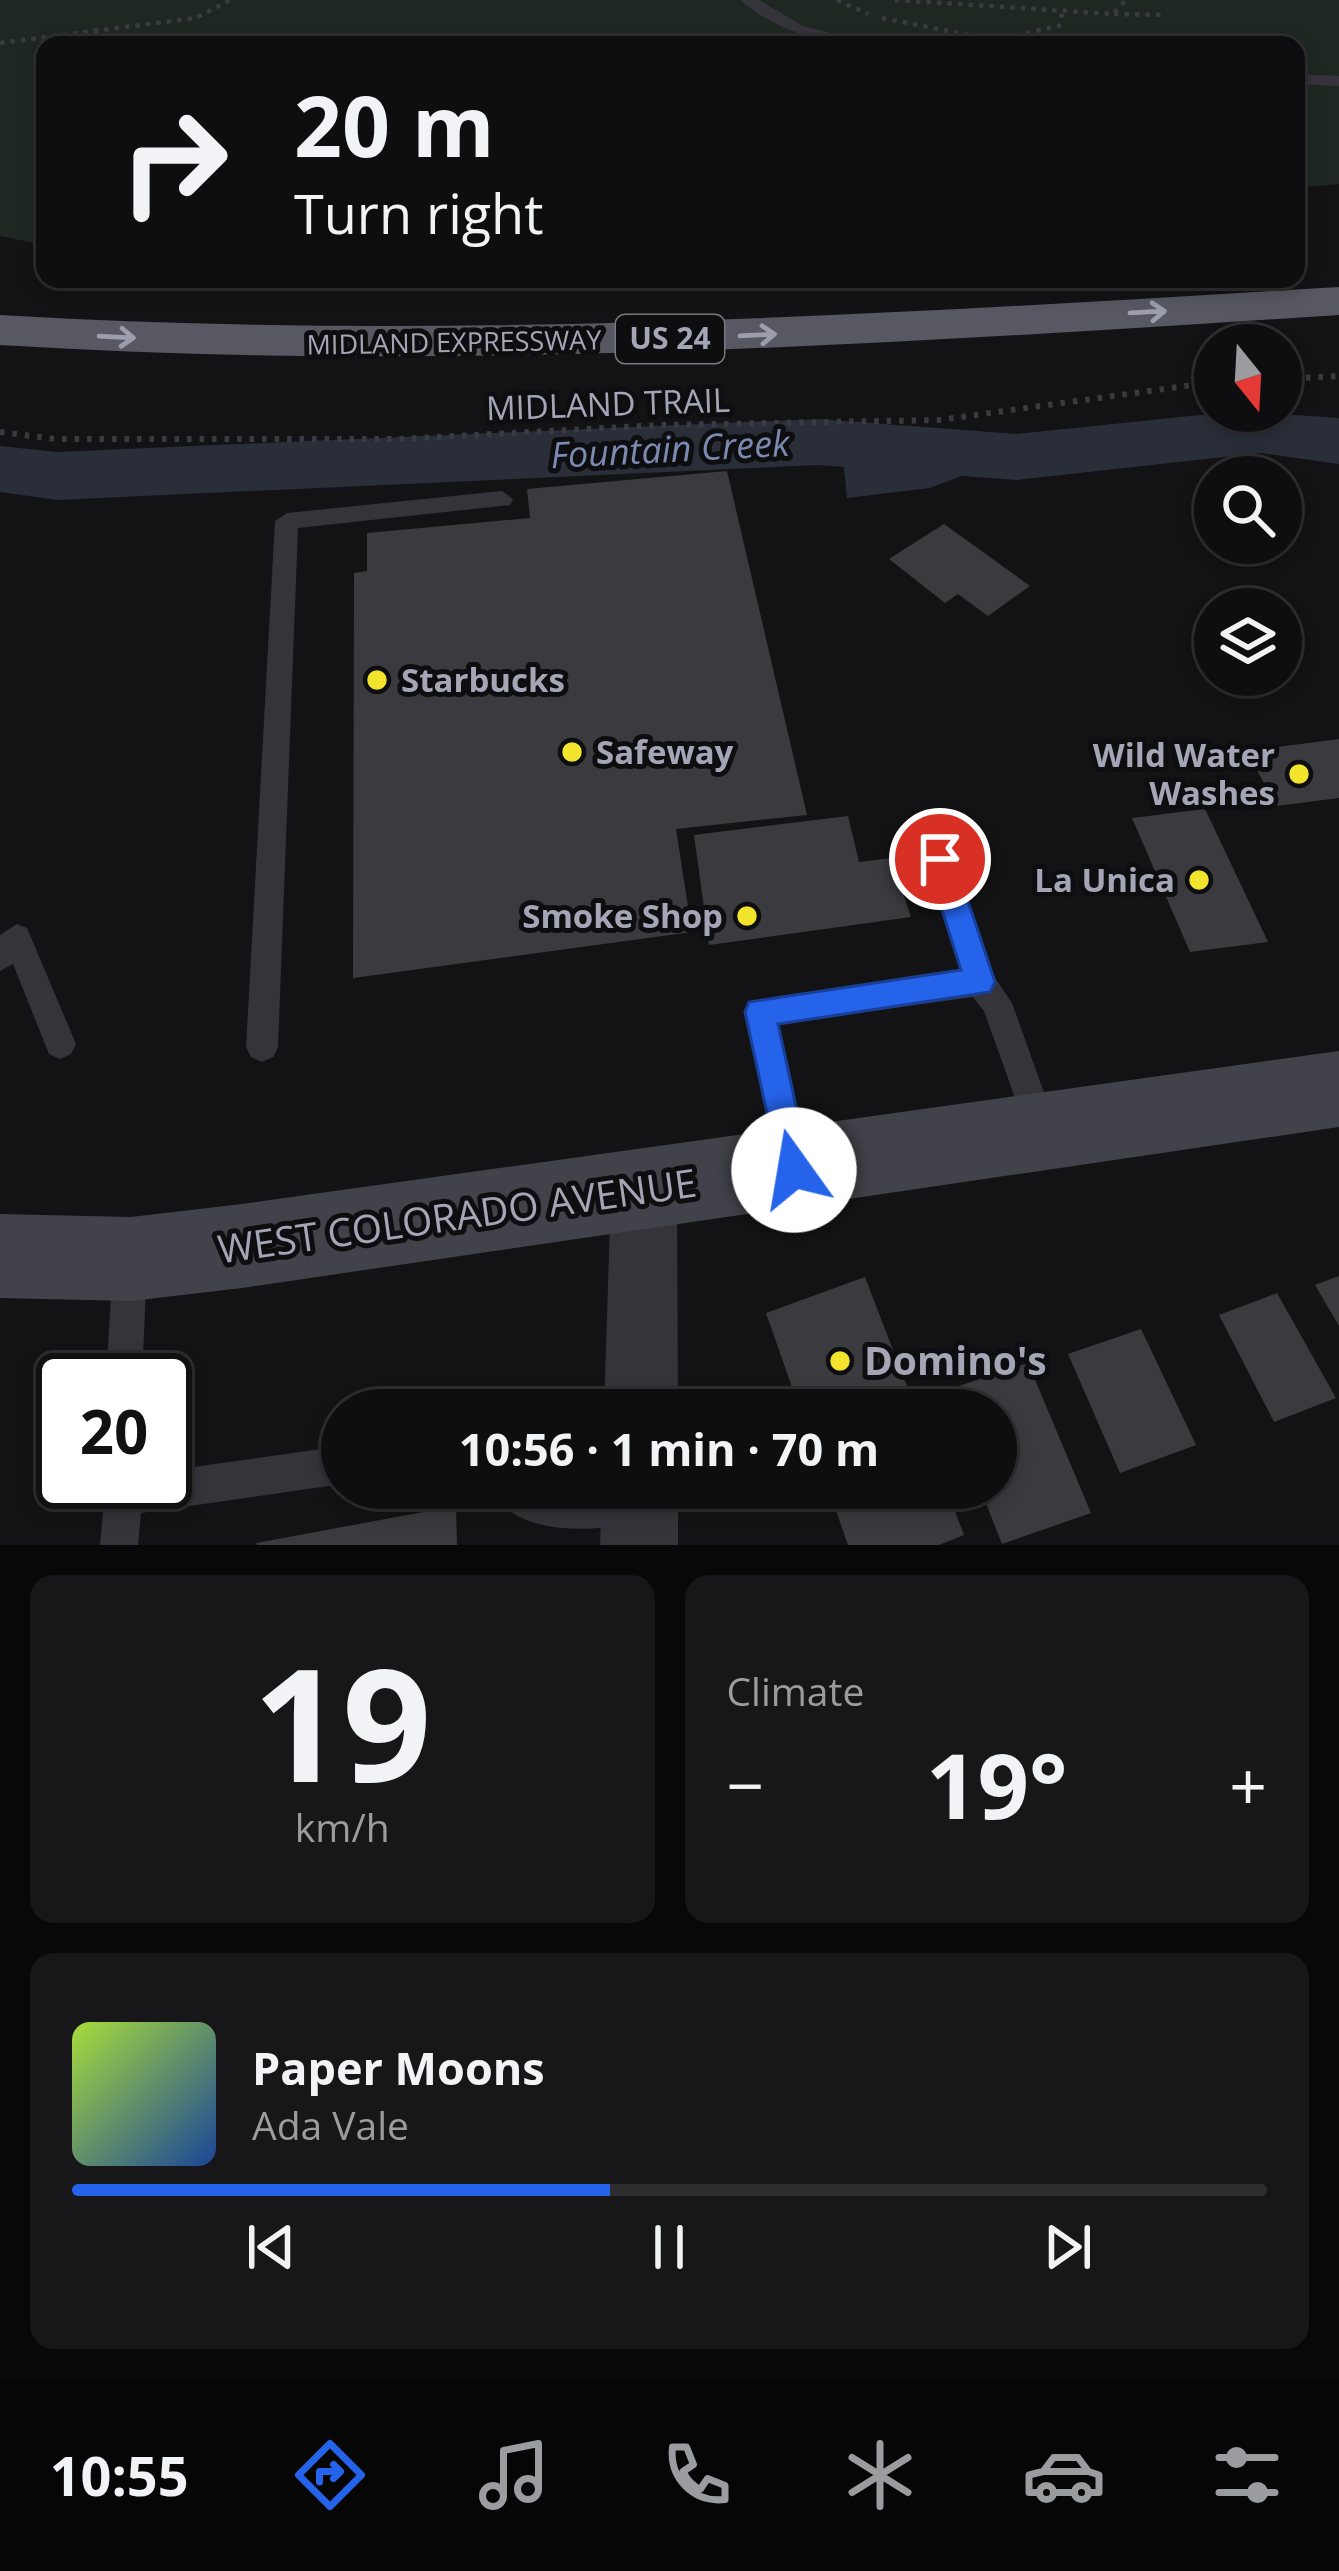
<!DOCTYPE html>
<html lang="en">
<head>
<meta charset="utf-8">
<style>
	body { margin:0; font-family:"Open Sans",sans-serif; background:#171719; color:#f1f3f6; height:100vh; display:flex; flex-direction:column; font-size:45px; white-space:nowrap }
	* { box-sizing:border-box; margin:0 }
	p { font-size:39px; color:#9b9c9f }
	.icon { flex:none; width:66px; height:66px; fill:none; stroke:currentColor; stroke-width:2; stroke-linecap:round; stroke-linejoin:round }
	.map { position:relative; height:1545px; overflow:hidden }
	.drawer { display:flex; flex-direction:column; gap:30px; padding:30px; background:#080809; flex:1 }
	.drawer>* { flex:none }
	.banner { position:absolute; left:36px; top:36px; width:1269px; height:252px; border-radius:24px; box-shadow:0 6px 18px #0003,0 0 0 3px #2e2e30; background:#0e0e10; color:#f1f3f6; overflow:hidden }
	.needle { width:78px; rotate:162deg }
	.tools { position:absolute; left:1194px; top:324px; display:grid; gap:24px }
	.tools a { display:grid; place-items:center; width:108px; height:108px; border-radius:50%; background:#0e0e10; box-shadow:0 6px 18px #0003,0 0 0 3px #2e2e30; font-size:60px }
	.speed { position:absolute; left:36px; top:1353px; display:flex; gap:24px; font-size:60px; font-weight:700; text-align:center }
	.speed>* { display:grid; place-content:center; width:156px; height:156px; border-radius:50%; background:#0e0e10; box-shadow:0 6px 18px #0003,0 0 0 3px #2e2e30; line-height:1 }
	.speed .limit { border:6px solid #111; border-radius:18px; background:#fff; color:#111 }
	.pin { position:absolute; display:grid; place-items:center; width:102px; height:102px; color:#fff; margin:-51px; border:6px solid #fff; border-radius:50%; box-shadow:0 3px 12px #0007 }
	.me { position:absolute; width:132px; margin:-66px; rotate:347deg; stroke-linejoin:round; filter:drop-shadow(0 0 9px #0008) }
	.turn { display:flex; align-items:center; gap:42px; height:252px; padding:0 60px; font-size:54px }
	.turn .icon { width:156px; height:156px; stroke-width:2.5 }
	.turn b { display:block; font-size:84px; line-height:102px }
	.big { font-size:90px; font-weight:700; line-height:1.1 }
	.drawer .card { flex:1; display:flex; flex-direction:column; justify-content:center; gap:18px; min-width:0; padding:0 42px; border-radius:24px; background:#171719 }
	.drawer .dial { align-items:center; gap:0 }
	.dial b { font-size:156px; line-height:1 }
	.song { display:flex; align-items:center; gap:36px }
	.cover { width:144px; height:144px; border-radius:18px; background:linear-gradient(135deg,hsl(80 70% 55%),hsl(220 70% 35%)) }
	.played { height:12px; border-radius:6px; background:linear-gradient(90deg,#2563eb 45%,#2e2e30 45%) }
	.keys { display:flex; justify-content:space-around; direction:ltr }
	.heat { display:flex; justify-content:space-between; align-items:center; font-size:66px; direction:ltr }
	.drawer .tiles { flex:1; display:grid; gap:30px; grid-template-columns:1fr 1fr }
	.card:last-child { grid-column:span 2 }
	.trip { position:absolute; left:321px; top:1389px; width:696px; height:120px; border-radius:60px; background:#0e0e10; box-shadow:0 6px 18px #0003,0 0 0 3px #2e2e30; font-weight:700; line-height:120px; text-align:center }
	.menu { display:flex; height:192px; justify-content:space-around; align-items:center; background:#060606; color:#9b9c9f }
	.menu .icon { width:84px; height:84px }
	.menu .on { color:#2563eb }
	.menu b { font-size:54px; color:#f1f3f6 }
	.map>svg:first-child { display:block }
</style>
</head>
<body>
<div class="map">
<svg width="1339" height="1545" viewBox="0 0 1339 1545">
	<rect width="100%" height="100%" fill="#131315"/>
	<polygon fill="#1f2722" points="0,0 1339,0 1339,184 1296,188 1296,45 45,45 45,245 0,236"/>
	<polygon fill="#292e38" points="840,429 925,431 993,446 998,462 930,488 847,498"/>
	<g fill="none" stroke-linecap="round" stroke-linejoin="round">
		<polygon fill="#292e38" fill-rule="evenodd" points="1239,411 1339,418 1339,464 1261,453 1016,480 818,465 57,500 0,492 0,446 57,452 818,419 1016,434"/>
	</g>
	<g fill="#3b3a3f">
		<polygon points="727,471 807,815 676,829 692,932 353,978 354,573 367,571 367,533 530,518 527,489"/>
		<polygon points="944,524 1030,586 988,616 958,594 945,603 889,559"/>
		<polygon points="1339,739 1339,798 1276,806 1247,751"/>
		<polygon points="1205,809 1268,942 1190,952 1132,818"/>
		<polygon points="848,816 859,862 891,858 911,917 709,945 694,835"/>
		<polygon points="1339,1276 1339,1326 1315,1285"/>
		<polygon points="865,1277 916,1410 800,1410 766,1313"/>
		<polygon points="1277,1293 1336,1398 1274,1422 1219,1315"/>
		<polygon points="1141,1329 1196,1445 1120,1473 1068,1354"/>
		<polygon points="1028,1363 1091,1513 1002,1544 980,1488 996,1488 996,1410 951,1410 944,1391"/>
		<polygon points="828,1488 946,1488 964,1535 939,1545 848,1545"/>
		<polygon points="456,1506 457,1545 257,1545 256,1543"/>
	</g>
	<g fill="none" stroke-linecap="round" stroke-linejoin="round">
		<g stroke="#3a3a41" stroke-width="4.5" stroke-dasharray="4.5 6" stroke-linecap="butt">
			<polyline points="837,0 868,14"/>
			<polyline points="895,0 1113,14 1126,0"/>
			<polyline points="1114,14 1166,15"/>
			<polyline points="882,18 994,40 1059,26 1063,11"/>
			<polyline points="0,43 196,18 230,0"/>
		</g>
		<g stroke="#3a3a41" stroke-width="6" stroke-dasharray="4.5 8" stroke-linecap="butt">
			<polyline points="1281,379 1339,376"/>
			<polyline points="0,432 55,439 399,439 662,425 939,420 1215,382"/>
		</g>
		<g fill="#35343a" fill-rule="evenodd">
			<path d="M740 0H759L803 26 878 45C827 45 780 34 740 0Z"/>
			<polygon points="1296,74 1339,76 1339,86 1296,84"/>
			<polygon points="502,491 513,499 510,505 298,528 278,1047 273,1057 262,1062 251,1057 246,1047 275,521 287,513"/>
			<polygon points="940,847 950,850 954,859 993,975 1012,1003 1057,1129 1052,1140 1041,1145 1030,1140 984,1011 973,997 778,1024 808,1160 803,1172 791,1177 779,1172 745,1012 749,1002 961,971 926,859 930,850"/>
			<polygon points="17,924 27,928 76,1044 71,1054 60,1059 49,1054 13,964 0,971 0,935"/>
			<polygon points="130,1247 142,1252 147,1264 142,1380 106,1380 113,1264 118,1252"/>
			<polygon points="342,1446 342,1484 141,1513 138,1545 100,1545 106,1482 165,1482 165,1471"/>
			<path d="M491 1488 553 1491 647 1488 656 1503 651 1517C607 1534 512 1539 491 1488Z"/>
		</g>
		<g fill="#35343a" fill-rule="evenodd">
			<polygon points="644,1159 668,1168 677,1192 678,1410 604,1410 611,1192 620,1168"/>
			<polygon points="602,1488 678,1488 678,1545 600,1545"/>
		</g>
		<polygon fill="#42424a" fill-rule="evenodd" points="1339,1051 1339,1127 242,1288 131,1301 0,1298 0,1214 131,1217 242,1204"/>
		<path fill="#585862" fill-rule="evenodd" d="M1339 287V315C892 344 448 373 0 345V315C448 342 892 314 1339 287Z"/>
	</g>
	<defs><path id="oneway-shaft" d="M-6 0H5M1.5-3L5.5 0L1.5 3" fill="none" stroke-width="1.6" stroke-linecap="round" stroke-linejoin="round" transform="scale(3)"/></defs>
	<g stroke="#9c9dad">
		<use href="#oneway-shaft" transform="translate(1148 312) rotate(-3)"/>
		<use href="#oneway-shaft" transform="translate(758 335) rotate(-3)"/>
		<use href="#oneway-shaft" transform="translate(117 337) rotate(3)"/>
	</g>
	<polygon fill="#2563eb" stroke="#184099" stroke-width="3" points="940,847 954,859 995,982 990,992 778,1024 810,1170 805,1182 794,1187 782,1182 745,1012 749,1002 961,970 926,859"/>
	<g fill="#f2e32d" stroke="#0e0e10" stroke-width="4.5">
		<circle cx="377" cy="680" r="12"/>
		<circle cx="572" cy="752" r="12"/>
		<circle cx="1299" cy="774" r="12"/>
		<circle cx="1199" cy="880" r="12"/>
		<circle cx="747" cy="916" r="12"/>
		<circle cx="840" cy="1361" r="12"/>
	</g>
	<g text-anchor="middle" stroke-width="10" stroke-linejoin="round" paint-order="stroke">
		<g font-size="27" fill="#a4a5b5" stroke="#0e0e10">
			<text transform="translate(454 343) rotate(-1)" y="9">MIDLAND EXPRESSWAY</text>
		</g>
		<rect fill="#0e0e10" stroke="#777884" stroke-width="3" x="616" y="315" width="108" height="48" rx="9"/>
		<g font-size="30" font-weight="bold" fill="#a4a5b5">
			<text x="670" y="349">US 24</text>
		</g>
		<g font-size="33" fill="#a4a5b5" stroke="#0e0e10">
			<text transform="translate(608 404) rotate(-2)" y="12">MIDLAND TRAIL</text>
		</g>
		<g font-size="33" font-weight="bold" fill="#a4a5b5" stroke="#0e0e10" text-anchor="end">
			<text x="401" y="692" text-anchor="start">Starbucks</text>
			<text x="596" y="764" text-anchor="start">Safeway</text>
			<text x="1275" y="767">Wild Water<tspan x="1275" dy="38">Washes</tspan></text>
			<text x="1175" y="892">La Unica</text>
			<text x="723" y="928">Smoke Shop</text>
		</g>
		<g font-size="36" font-style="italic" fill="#7b8ab1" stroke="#0e0e10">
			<text transform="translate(670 449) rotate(-3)" y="13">Fountain Creek</text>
		</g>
		<g font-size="39" fill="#a4a5b5" stroke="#0e0e10">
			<text transform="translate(457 1216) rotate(-8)" y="14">WEST COLORADO AVENUE</text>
		</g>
		<g font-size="39" font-weight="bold" fill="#a4a5b5" stroke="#0e0e10" text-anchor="start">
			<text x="864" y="1375">Domino's</text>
		</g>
	</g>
</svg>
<div class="tools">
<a><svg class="needle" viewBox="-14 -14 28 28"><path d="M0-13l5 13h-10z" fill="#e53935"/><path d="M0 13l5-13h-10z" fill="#9b9c9f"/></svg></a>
<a><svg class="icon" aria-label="search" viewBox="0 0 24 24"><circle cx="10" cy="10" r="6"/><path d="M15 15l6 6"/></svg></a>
<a><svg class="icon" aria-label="layers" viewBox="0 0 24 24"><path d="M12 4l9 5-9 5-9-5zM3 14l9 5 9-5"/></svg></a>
</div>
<div class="speed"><div class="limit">20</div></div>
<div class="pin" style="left:940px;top:859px;background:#d93025"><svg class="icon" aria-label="arrive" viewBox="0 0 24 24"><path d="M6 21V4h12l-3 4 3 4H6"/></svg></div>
<svg class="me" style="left:794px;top:1170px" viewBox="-20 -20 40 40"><circle r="19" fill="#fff"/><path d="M0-13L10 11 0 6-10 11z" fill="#2563eb"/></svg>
<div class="trip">10:56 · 1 min · 70 m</div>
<div class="banner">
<div class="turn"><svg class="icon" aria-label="right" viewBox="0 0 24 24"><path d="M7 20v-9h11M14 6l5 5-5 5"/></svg><div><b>20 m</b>Turn right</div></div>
</div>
</div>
<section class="drawer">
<div class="tiles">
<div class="card dial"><b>19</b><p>km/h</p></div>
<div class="card"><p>Climate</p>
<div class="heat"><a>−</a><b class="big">19°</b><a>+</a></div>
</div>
<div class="card">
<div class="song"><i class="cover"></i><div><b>Paper Moons</b><p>Ada Vale</p></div></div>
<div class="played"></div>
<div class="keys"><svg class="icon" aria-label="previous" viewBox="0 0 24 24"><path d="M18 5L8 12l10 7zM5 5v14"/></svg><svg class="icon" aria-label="pause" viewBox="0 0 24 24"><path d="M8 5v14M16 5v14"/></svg><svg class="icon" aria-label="next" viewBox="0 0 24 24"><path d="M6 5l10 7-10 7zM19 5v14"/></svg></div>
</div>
</div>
</section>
<nav class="menu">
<b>10:55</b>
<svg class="icon on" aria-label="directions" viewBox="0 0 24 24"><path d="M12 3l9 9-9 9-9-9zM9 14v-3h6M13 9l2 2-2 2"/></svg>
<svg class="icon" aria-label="music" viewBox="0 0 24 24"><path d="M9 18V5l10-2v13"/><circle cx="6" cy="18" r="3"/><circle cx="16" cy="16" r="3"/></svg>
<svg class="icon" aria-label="phone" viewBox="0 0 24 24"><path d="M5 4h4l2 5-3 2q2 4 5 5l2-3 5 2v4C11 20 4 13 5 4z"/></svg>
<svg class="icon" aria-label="climate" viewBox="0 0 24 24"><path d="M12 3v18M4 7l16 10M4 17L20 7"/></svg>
<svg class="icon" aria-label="car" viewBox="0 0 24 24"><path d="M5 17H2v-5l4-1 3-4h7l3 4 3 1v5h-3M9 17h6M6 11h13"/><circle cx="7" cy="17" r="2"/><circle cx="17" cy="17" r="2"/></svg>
<svg class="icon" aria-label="filters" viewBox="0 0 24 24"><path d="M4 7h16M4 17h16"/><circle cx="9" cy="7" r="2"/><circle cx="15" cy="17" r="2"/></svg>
</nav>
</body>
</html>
